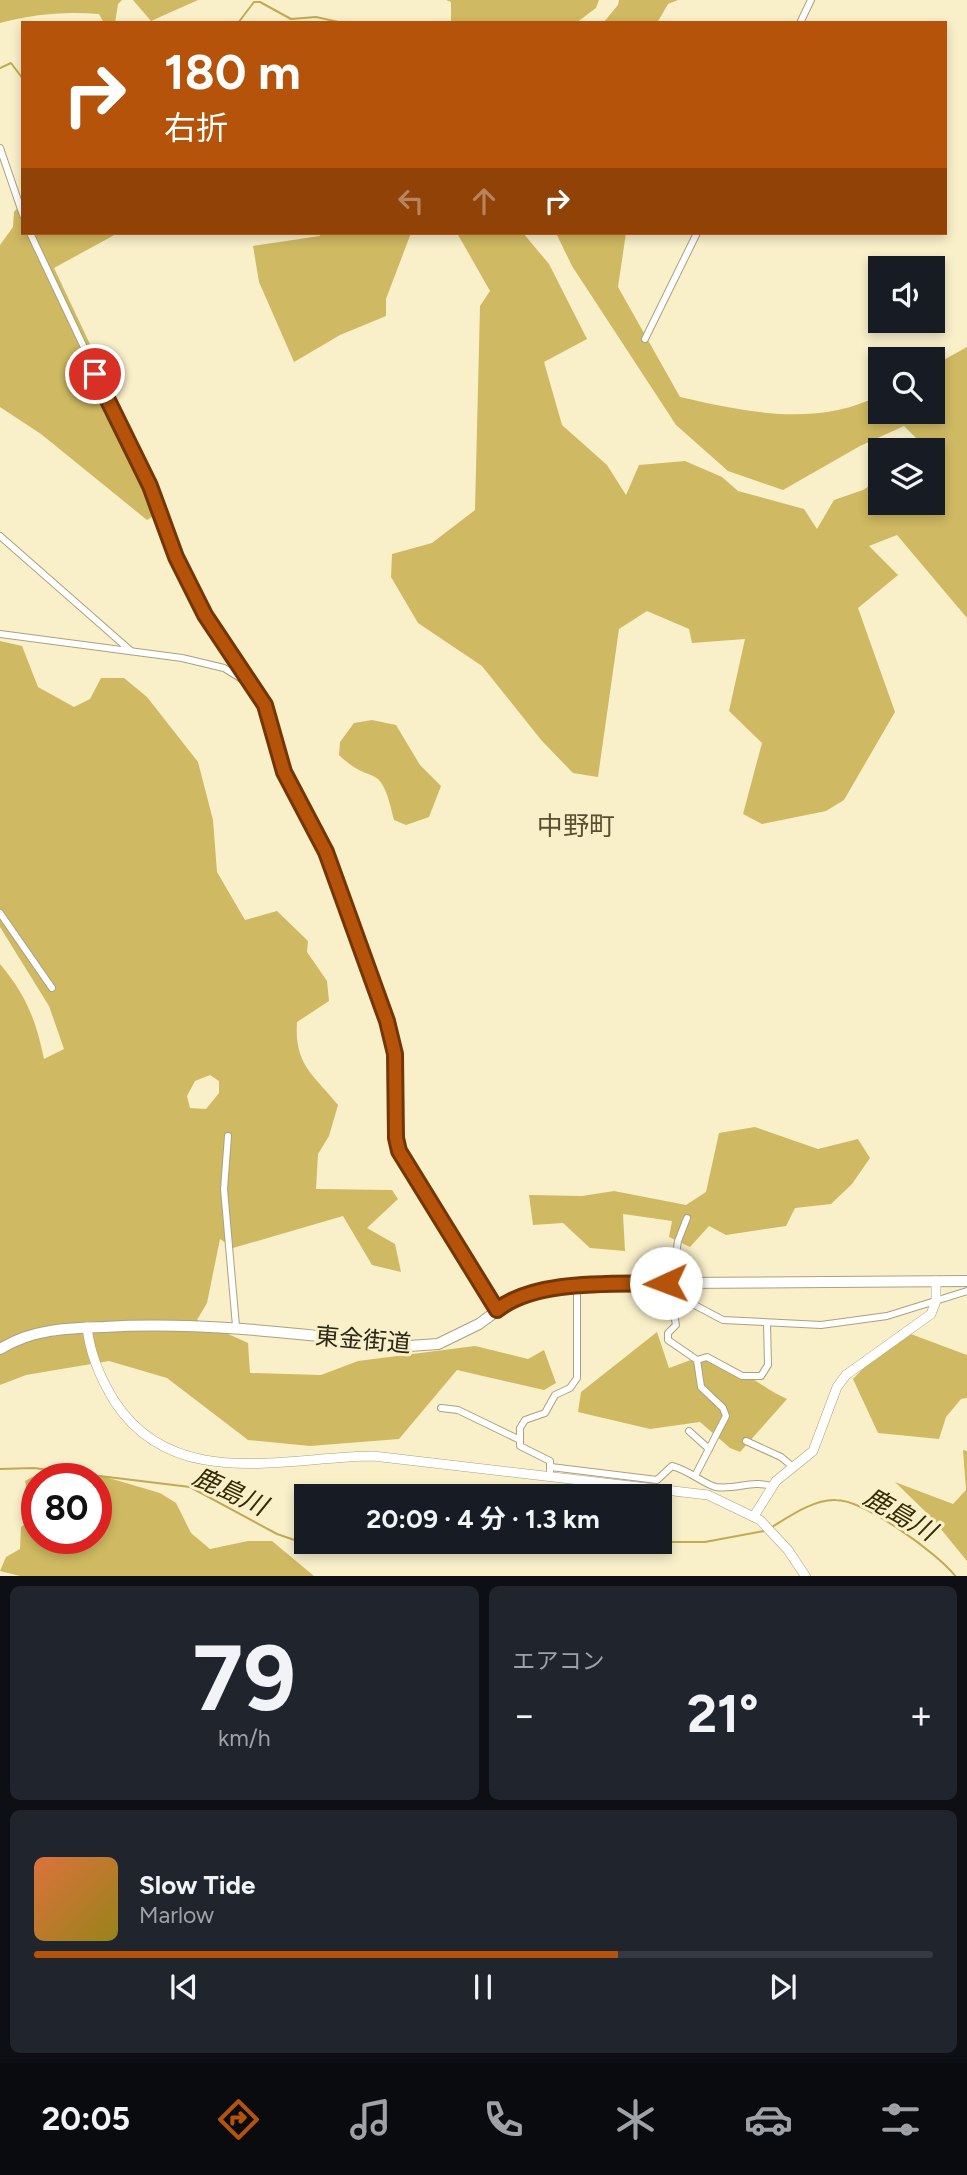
<!DOCTYPE html>
<html lang="ja">
<head>
<meta charset="utf-8">
<style>
	body { margin:0; font-family:Figtree,"Noto Sans JP",sans-serif; background:#20242c; color:#f1f3f6; height:100vh; display:flex; flex-direction:column; font-size:26px; white-space:nowrap }
	* { box-sizing:border-box; margin:0 }
	p { font-size:23px; color:#9ea1a6 }
	.icon { flex:none; width:38px; height:38px; fill:none; stroke:currentColor; stroke-width:2; stroke-linecap:round; stroke-linejoin:round }
	.map { position:relative; height:1576px; overflow:hidden }
	.panel { display:flex; flex-direction:column; gap:10px; padding:10px; background:#0d0f14; flex:1 }
	.panel>* { flex:none }
	.banner { position:absolute; left:21px; top:21px; width:926px; height:214px; border-radius:0px; box-shadow:0 4px 10px #0003; background:#b45309; color:#fff; overflow:hidden }
	.buttons { position:absolute; left:868px; top:256px; display:grid; gap:14px }
	.buttons a { display:grid; place-items:center; width:77px; height:77px; border-radius:0px; background:#171b24; box-shadow:0 4px 10px #0003; font-size:35px }
	.speed { position:absolute; left:21px; top:1463px; display:flex; gap:14px; font-size:35px; font-weight:700; text-align:center }
	.speed>* { display:grid; place-content:center; width:91px; height:91px; border-radius:50%; background:#171b24; box-shadow:0 4px 10px #0003; line-height:1 }
	.speed .limit { border:10px solid #d22; background:#fff; color:#111 }
	.pin { position:absolute; display:grid; place-items:center; width:60px; height:60px; color:#fff; margin:-30px; border:4px solid #fff; border-radius:50%; box-shadow:0 2px 7px #0007 }
	.me { position:absolute; width:77px; margin:-38px; rotate:268deg; stroke-linejoin:round; filter:drop-shadow(0 0 5px #0008) }
	.turn { display:flex; align-items:center; gap:24px; height:147px; padding:0 28px; font-size:32px }
	.turn .icon { width:91px; height:91px; stroke-width:2.5 }
	.turn b { display:block; font-size:49px; line-height:60px }
	.lanes { display:flex; align-items:center; height:66px; padding:0 28px; background:#0003; justify-content:center; gap:35px; direction:ltr }
	.lanes .off { opacity:.35 }
	.big { font-size:52px; font-weight:700; line-height:1.1 }
	.panel .tile { flex:1; display:flex; flex-direction:column; justify-content:center; gap:10px; min-width:0; padding:0 24px; border-radius:10px; background:#20242c }
	.panel .dial { align-items:center; gap:0 }
	.dial b { font-size:91px; line-height:1 }
	.song { display:flex; align-items:center; gap:21px }
	.cover { width:84px; height:84px; border-radius:10px; background:linear-gradient(135deg,hsl(20 70% 55%),hsl(50 70% 35%)) }
	.played { height:7px; border-radius:4px; background:linear-gradient(90deg,#b45309 65%,#363941 65%) }
	.keys { display:flex; justify-content:space-around; direction:ltr }
	.heat { display:flex; justify-content:space-between; align-items:center; font-size:38px; direction:ltr }
	.panel .tiles { flex:1; display:grid; gap:10px; grid-template-columns:1fr 1fr }
	.tile:last-child { grid-column:span 2 }
	.trip { position:absolute; left:294px; top:1484px; width:378px; height:70px; border-radius:0px; background:#171b24; box-shadow:0 4px 10px #0003; font-weight:700; line-height:70px; text-align:center }
	.tabs { display:flex; height:112px; justify-content:space-around; align-items:center; background:#090b0e; color:#9ea1a6 }
	.tabs .icon { width:49px; height:49px }
	.tabs .on { color:#b45309 }
	.tabs b { font-size:32px; color:#f1f3f6 }
	.map>svg:first-child { display:block }
</style>
</head>
<body>
<div class="map">
<svg width="967" height="1577" viewBox="0 0 967 1577">
	<rect width="100%" height="100%" fill="#f9f0ca"/>
	<g fill="#cfb962" fill-rule="evenodd">
		<path d="M0 0H122L118 4 115 23H104L99 14C66 11 32 14 0 23Z"/>
		<polygon points="133,0 198,0 151,21"/>
		<polygon points="446,0 599,0 596,8 576,23 451,23 451,2"/>
		<polygon points="619,0 678,0 668,4 657,23 603,23 618,5"/>
		<polygon points="23,202 23,233 118,233 54,268 167,507 147,520 41,434 0,407 0,245 13,227 14,212"/>
		<polygon points="320,233 411,233 386,299 386,316 340,335 294,362 259,282 253,246 320,236"/>
		<path d="M457 233H523L549 264 587 339 544 362 562 425 607 465 626 495 639 465 685 461 722 477 738 491 804 509 817 529 834 500 863 490 880 479V502H933V450H920L919 441 904 426 860 446 783 490 728 471 676 425 572 266 556 233H626L618 287 680 397C747 412 816 428 880 395V411H933V366L967 347V618L897 535 869 546 898 575 858 608 895 712 844 800 826 811 762 824 743 814 762 743 729 711 745 639 692 643 689 629 647 611 619 629 598 777 573 773 542 741 482 666 418 623 391 577 392 554 432 543 475 510 480 306 490 291Z"/>
		<path d="M0 641 22 646 38 687 74 707 90 699 101 678H124L147 697 198 762 213 820 217 872 245 920 277 911 308 941 307 952 327 981 329 1001 297 1022C294 1065 314 1075 338 1105L329 1136 318 1154 316 1189 392 1190 398 1199 367 1228 395 1244 401 1272 372 1265 343 1216 233 1248 220 1239 207 1303 197 1320 248 1343 250 1373 321 1375 358 1361 475 1346 528 1359 544 1350 556 1383 544 1390 457 1370 399 1439 310 1446 248 1440 167 1378 109 1361 26 1375 0 1385V964C26 995 36 1020 44 1059L64 1049 49 1006 0 927ZM210 1075 219 1081V1093L206 1109 190 1108 187 1096 195 1081Z"/>
		<path d="M372 720 396 725 420 765 441 786 429 817 406 825 394 820C380 757 374 789 339 755L340 742 354 723Z"/>
		<polygon points="755,1127 818,1149 858,1139 870,1158 852,1184 831,1204 795,1208 786,1226 726,1235 709,1226 690,1247 669,1237 672,1221 623,1214 625,1251 590,1248 563,1223 533,1225 529,1195 582,1196 614,1191 686,1205 706,1192 719,1133"/>
		<polygon points="900,1330 967,1355 967,1398 961,1399 946,1417 939,1439 878,1433 853,1379"/>
		<path d="M657 1332 669 1368C679 1365 690 1359 701 1358 729 1355 760 1388 787 1399L740 1452 730 1448 700 1422 650 1429 578 1412 581 1392Z"/>
		<polygon points="963,1450 967,1451 967,1561 931,1517 895,1482 953,1504 966,1490"/>
		<path d="M41 1472 102 1476 160 1493 176 1503 191 1533 210 1549 248 1541H272L314 1576 24 1577 0 1571 6 1557 20 1549 21 1527 32 1518 25 1481ZM37 1479H96V1538H37Z"/>
	</g>
	<g fill="none" stroke-linecap="round" stroke-linejoin="round">
		<g stroke="#c0aa53" stroke-width="2">
			<polyline points="238,23 254,2 260,2 291,19 316,17 343,23"/>
			<polyline points="0,68 11,63 23,79"/>
			<polyline points="0,1469 34,1468 190,1487 277,1534 306,1544 653,1542"/>
			<path d="M772 1527C790 1516 814 1499 836 1500 864 1500 939 1554 956 1577"/>
			<polyline points="659,1542 705,1542 764,1531"/>
		</g>
		<defs>
			<g id="minor">
				<polyline points="800,23 811,0"/>
				<polyline points="0,148 23,215"/>
				<polyline points="30,233 150,487 176,557 205,615 265,705 284,772 326,852 387,1021 395,1054 396,1138 399,1151 497,1310"/>
				<polyline points="645,339 697,233"/>
				<polyline points="0,536 131,651"/>
				<polyline points="0,634 182,658 224,668 253,686"/>
				<polyline points="0,913 52,988"/>
				<polyline points="228,1136 224,1189 236,1326"/>
				<polyline points="687,1218 678,1241 670,1292 676,1325 668,1333 668,1340 697,1360 701,1387 723,1408 726,1416 696,1474"/>
				<polyline points="670,1292 723,1320 821,1325 887,1316 967,1291"/>
				<polyline points="697,1360 707,1357 742,1376 761,1376 768,1365 767,1323"/>
				<polyline points="441,1408 458,1410 520,1440"/>
				<polyline points="689,1431 709,1449"/>
				<polyline points="746,1441 781,1457 793,1467"/>
				<path d="M551 1467 657 1480 672 1466C689 1470 705 1485 716 1487 735 1490 753 1480 771 1486"/>
				<polyline points="550,1475 550,1461 520,1446 520,1428 525,1420 545,1413 555,1395 570,1388 577,1378 577,1287"/>
			</g>
			<g id="secondary">
				<path d="M87 1327C90 1355 100 1378 115 1402 174 1492 284 1457 373 1456L708 1495 760 1520 788 1550 806 1577"/>
				<polyline points="754,1516 776,1481 813,1451 837,1387 846,1375 931,1314 936,1301 936,1281"/>
			</g>
			<path id="trunk" d="M0 1349C32 1329 68 1328 104 1327 207 1321 307 1335 409 1346L438 1344 479 1324 513 1299 531 1292 563 1288 672 1283 967 1281"/>
		</defs>
		<use href="#minor" stroke="#aaa17e" stroke-width="8"/>
		<use href="#secondary" stroke="#aaa17e" stroke-width="10"/>
		<use href="#trunk" stroke="#aaa17e" stroke-width="12"/>
		<use href="#minor" stroke="#fff" stroke-width="6"/>
		<use href="#secondary" stroke="#fff" stroke-width="9"/>
		<use href="#trunk" stroke="#fff" stroke-width="10"/>
	</g>
	<g fill="none" stroke-linecap="round" stroke-linejoin="round">
		<defs>
			<path id="route" d="M95 374 150 486 176 557 205 615 265 705 284 772 326 852 387 1021 395 1054 396 1138 399 1151 497 1310C537 1278 617 1285 666 1283"/>
		</defs>
		<use href="#route" stroke="#753606" stroke-width="18"/>
		<use href="#route" stroke="#b45309" stroke-width="12"/>
	</g>
	<g text-anchor="middle" stroke-width="6" stroke-linejoin="round" paint-order="stroke">
		<g font-size="24" fill="#2a2718" stroke="#f9f0ca">
			<text transform="translate(363 1340) rotate(5)" y="8">東金街道</text>
		</g>
		<g font-size="26" fill="#585030" stroke="#f9f0ca">
			<text x="576" y="835">中野町</text>
		</g>
		<g font-size="26" font-style="italic" fill="#342b03" stroke="#f9f0ca">
			<text transform="translate(230 1491) rotate(25)" y="9">鹿島川</text>
			<text transform="translate(900 1514) rotate(30)" y="9">鹿島川</text>
		</g>
	</g>
</svg>
<div class="buttons">
<a><svg class="icon" aria-label="sound" viewBox="0 0 24 24"><path d="M4 9h4l5-4v14l-5-4H4zM17 9q2 3 0 6"/></svg></a>
<a><svg class="icon" aria-label="search" viewBox="0 0 24 24"><circle cx="10" cy="10" r="6"/><path d="M15 15l6 6"/></svg></a>
<a><svg class="icon" aria-label="layers" viewBox="0 0 24 24"><path d="M12 4l9 5-9 5-9-5zM3 14l9 5 9-5"/></svg></a>
</div>
<div class="speed"><div class="limit">80</div></div>
<div class="pin" style="left:95px;top:374px;background:#d93025"><svg class="icon" aria-label="arrive" viewBox="0 0 24 24"><path d="M6 21V4h12l-3 4 3 4H6"/></svg></div>
<svg class="me" style="left:666px;top:1283px" viewBox="-20 -20 40 40"><circle r="19" fill="#fff"/><path d="M0-13L10 11 0 6-10 11z" fill="#b45309"/></svg>
<div class="trip">20:09 · 4 分 · 1.3 km</div>
<div class="banner">
<div class="turn"><svg class="icon" aria-label="right" viewBox="0 0 24 24"><path d="M7 20v-9h11M14 6l5 5-5 5"/></svg><div><b>180 m</b>右折</div></div>
<div class="lanes"><svg class="icon off" aria-label="left" viewBox="0 0 24 24"><path d="M17 20v-9H6M10 6l-5 5 5 5"/></svg><svg class="icon off" aria-label="ahead" viewBox="0 0 24 24"><path d="M12 20V5M6 11l6-6 6 6"/></svg><svg class="icon" aria-label="right" viewBox="0 0 24 24"><path d="M7 20v-9h11M14 6l5 5-5 5"/></svg></div>
</div>
</div>
<section class="panel">
<div class="tiles">
<div class="tile dial"><b>79</b><p>km/h</p></div>
<div class="tile"><p>エアコン</p>
<div class="heat"><a>−</a><b class="big">21°</b><a>+</a></div>
</div>
<div class="tile">
<div class="song"><i class="cover"></i><div><b>Slow Tide</b><p>Marlow</p></div></div>
<div class="played"></div>
<div class="keys"><svg class="icon" aria-label="previous" viewBox="0 0 24 24"><path d="M18 5L8 12l10 7zM5 5v14"/></svg><svg class="icon" aria-label="pause" viewBox="0 0 24 24"><path d="M8 5v14M16 5v14"/></svg><svg class="icon" aria-label="next" viewBox="0 0 24 24"><path d="M6 5l10 7-10 7zM19 5v14"/></svg></div>
</div>
</div>
</section>
<nav class="tabs">
<b>20:05</b>
<svg class="icon on" aria-label="directions" viewBox="0 0 24 24"><path d="M12 3l9 9-9 9-9-9zM9 14v-3h6M13 9l2 2-2 2"/></svg>
<svg class="icon" aria-label="music" viewBox="0 0 24 24"><path d="M9 18V5l10-2v13"/><circle cx="6" cy="18" r="3"/><circle cx="16" cy="16" r="3"/></svg>
<svg class="icon" aria-label="phone" viewBox="0 0 24 24"><path d="M5 4h4l2 5-3 2q2 4 5 5l2-3 5 2v4C11 20 4 13 5 4z"/></svg>
<svg class="icon" aria-label="climate" viewBox="0 0 24 24"><path d="M12 3v18M4 7l16 10M4 17L20 7"/></svg>
<svg class="icon" aria-label="car" viewBox="0 0 24 24"><path d="M5 17H2v-5l4-1 3-4h7l3 4 3 1v5h-3M9 17h6M6 11h13"/><circle cx="7" cy="17" r="2"/><circle cx="17" cy="17" r="2"/></svg>
<svg class="icon" aria-label="filters" viewBox="0 0 24 24"><path d="M4 7h16M4 17h16"/><circle cx="9" cy="7" r="2"/><circle cx="15" cy="17" r="2"/></svg>
</nav>
</body>
</html>
